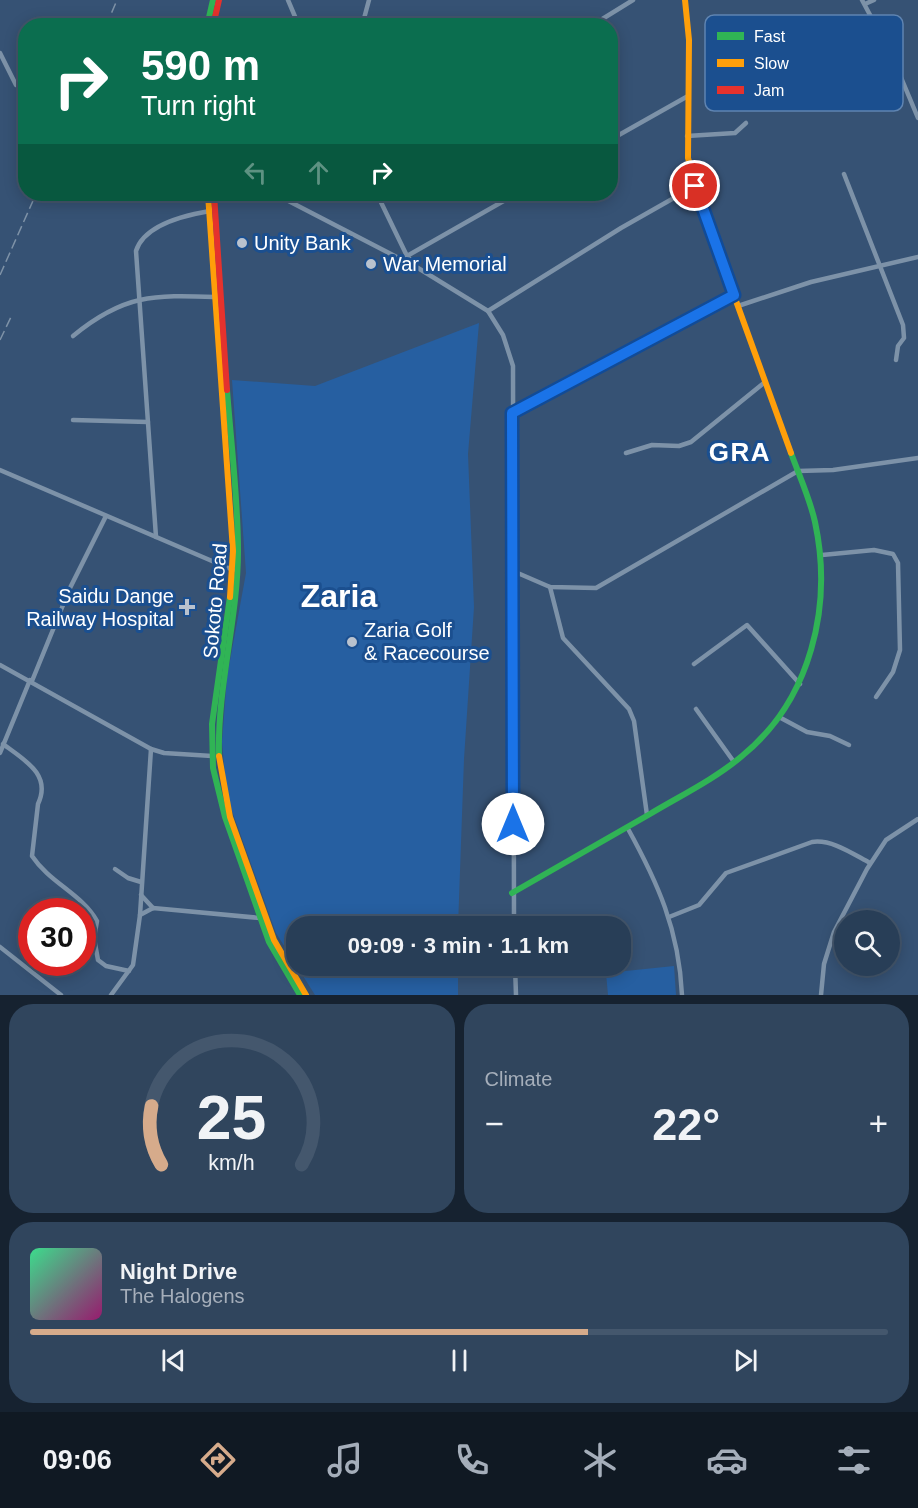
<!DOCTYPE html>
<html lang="en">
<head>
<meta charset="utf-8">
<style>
	body { margin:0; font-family:Arial,sans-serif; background:#30455d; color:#f1f3f6; height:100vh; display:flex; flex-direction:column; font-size:22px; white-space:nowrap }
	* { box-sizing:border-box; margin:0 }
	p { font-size:20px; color:#a5aeba }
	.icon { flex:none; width:33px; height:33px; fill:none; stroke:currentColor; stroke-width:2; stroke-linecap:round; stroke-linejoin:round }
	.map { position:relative; height:995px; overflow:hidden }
	.sheet { display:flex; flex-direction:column; gap:9px; padding:9px; background:#162230; flex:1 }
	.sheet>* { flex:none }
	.guide { position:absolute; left:18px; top:18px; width:600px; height:183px; border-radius:24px; box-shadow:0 3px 15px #0003,0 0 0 2px #44576d; background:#0b6e4f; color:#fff; overflow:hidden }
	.buttons { position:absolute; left:834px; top:910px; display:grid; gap:12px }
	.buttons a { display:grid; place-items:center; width:66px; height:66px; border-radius:50%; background:#283e57; box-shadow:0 3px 15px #0003,0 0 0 2px #44576d; font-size:30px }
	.speed { position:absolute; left:18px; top:898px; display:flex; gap:12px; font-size:30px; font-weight:700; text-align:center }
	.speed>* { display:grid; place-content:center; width:78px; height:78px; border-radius:50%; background:#283e57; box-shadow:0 3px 15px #0003,0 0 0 2px #44576d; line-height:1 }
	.speed .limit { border:9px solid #d22; background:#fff; color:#111 }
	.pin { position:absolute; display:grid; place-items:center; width:51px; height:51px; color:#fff; margin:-26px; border:3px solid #fff; border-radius:50%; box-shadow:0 2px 6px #0007 }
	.me { position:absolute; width:66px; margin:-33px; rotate:0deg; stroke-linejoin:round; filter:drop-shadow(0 0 4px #0008) }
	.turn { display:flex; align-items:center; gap:21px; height:126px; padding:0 24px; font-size:27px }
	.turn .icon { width:78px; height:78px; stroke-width:2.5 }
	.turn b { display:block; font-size:42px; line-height:51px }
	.lanes { display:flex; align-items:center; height:57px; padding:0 24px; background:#0003; justify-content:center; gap:30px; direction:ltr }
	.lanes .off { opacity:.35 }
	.big { font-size:45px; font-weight:700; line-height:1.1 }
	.sheet .card { flex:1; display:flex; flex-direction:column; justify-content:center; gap:9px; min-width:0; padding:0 21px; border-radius:24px; background:#30455d }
	.sheet .dial { align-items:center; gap:0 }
	.dial svg { height:156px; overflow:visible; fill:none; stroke:#44576d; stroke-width:7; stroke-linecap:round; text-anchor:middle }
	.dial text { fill:#f1f3f6; stroke:none }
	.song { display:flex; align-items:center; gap:18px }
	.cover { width:72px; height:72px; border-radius:9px; background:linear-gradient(135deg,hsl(150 70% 55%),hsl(320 70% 35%)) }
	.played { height:6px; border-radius:3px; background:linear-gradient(90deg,#d6ab8b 65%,#44576d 65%) }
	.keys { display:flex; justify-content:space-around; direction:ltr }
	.heat { display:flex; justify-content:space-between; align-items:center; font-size:33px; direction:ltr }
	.sheet .tiles { flex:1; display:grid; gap:9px; grid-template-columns:1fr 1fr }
	.card:last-child { grid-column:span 2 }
	.trip { position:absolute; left:286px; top:916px; width:345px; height:60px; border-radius:24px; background:#283e57; box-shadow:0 3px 15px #0003,0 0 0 2px #44576d; font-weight:700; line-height:60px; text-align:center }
	.tabs { display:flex; height:96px; justify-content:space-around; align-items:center; background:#101923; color:#a5aeba }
	.tabs .icon { width:42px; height:42px }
	.tabs .on { color:#d6ab8b }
	.tabs b { font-size:27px; color:#f1f3f6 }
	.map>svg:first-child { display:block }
</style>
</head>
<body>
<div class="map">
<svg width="918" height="995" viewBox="0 0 918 995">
	<rect width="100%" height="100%" fill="#365274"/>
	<g fill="#265fa1">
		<polygon points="479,323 468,454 474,607 464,759 458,927 297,927 297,966 458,966 458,995 315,995 276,933 227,797 222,742 227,677 246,573 232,380 315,386"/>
		<polygon points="674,966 676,995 608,995 606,973"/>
	</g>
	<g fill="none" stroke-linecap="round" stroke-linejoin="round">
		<g stroke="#7d92a8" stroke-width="4.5">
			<polyline points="288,0 299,26"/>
			<polyline points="862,0 892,56 918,118"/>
			<polyline points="865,4 874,0"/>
			<polyline points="362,26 369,0"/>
			<polyline points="591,26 633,0"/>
			<polyline points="0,53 16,85 26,87"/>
			<polyline points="820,106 819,83 892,56"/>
			<polyline points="687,136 735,133 746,123"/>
			<polyline points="610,140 688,96"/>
			<polyline points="844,174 903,325 904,338 898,346 896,360"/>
			<polyline points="275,194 418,268 488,311 503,335 513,366 514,927"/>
			<polyline points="377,194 407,256 414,264"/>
			<polyline points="407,256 516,194"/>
			<polyline points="738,306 811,282 918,257"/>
			<polyline points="488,311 621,228 695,186"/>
			<path d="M73 336C124 294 153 295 216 297"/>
			<polyline points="512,413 734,295"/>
			<polyline points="73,420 148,422"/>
			<polyline points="626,453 652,445 679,446 691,442 765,382"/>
			<polyline points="0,470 233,570"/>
			<path d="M156 537 136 251C144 225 186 215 210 211"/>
			<polyline points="822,555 874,550 893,554 898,563 900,650 893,672 876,697"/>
			<polyline points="513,571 550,587 596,588 798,471 833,470 918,458"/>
			<polyline points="550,587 563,638 629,709 634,721 647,815"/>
			<polyline points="694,664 747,625 800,684"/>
			<polyline points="0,665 151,749 164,753 212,756"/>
			<polyline points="32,681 70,588 106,516"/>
			<polyline points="696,709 734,762"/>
			<polyline points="779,717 807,732 830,736 849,745"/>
			<path d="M3 744C24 760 52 774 38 804L32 856C50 883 82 894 97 921L94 938 98 960 106 966 129 971"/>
			<polyline points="0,753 30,680"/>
			<path d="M627 827C658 883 679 930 682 995"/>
			<polyline points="115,869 128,878 141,882"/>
			<polyline points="141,895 153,908"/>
			<polyline points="140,915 153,908 260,918"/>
			<path d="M669 917 699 905 726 873 812 842C832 839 853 854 870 863"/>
			<polyline points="0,947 61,995"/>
			<polyline points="515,966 516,995"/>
			<polyline points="111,995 133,965 140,915 151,749"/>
			<polyline points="821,995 824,964 834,932 867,869 886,840 918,819"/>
		</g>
		<g stroke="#30b455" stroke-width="6">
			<polyline points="207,26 213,0"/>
			<polyline points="230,597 212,724 213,768 225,817 269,942 300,995"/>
			<path d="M219 756C217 687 238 619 238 551 238 497 231 443 227 390"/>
			<path d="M512 893C558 867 604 840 650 814 680 796 715 779 742 756 811 700 833 606 815 522 810 499 799 475 791 453"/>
		</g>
		<g stroke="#ff9f0a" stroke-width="6">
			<polyline points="685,0 689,40 688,158 701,204 791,453"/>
			<polyline points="208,194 233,551 230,597"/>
			<polyline points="219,756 230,817 274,940 306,995"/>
		</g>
		<g stroke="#e5322d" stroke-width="6">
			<polyline points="213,26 219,0"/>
			<polyline points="214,194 227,390"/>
		</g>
		<g stroke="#7e92a7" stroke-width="1.5" stroke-dasharray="10 4.5" stroke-linecap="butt">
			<polyline points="106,26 117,0"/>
			<polyline points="0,275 36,194"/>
			<polyline points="0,340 11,317"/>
		</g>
	</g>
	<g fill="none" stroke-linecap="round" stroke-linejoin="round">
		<defs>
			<polyline id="route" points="513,824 512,413 734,295 695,186"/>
		</defs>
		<use href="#route" stroke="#114b97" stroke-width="15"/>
		<use href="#route" stroke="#1a73e8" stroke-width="10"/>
	</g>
	<g fill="#b9c2ce" stroke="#1b4f8f" stroke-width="2">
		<circle cx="242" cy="243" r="6"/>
		<circle cx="371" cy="264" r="6"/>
		<path d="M184 598h6v6h6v6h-6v6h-6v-6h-6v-6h6z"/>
		<circle cx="352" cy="642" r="6"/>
	</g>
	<g text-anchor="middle" stroke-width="6" stroke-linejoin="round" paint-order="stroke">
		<g font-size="20" fill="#fff" stroke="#1b4f8f" text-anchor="start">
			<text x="254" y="250">Unity Bank</text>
			<text x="383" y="271">War Memorial</text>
			<text x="174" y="603" text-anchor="end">Saidu Dange<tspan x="174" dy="23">Railway Hospital</tspan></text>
			<text x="364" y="637">Zaria Golf<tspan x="364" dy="23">&amp; Racecourse</tspan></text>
		</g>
		<g font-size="20" fill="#fff" stroke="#1b4f8f">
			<text transform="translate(215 601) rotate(-85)" y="7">Sokoto Road</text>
		</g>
		<g font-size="26" font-weight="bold" letter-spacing="1.5" fill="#fff" stroke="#1b4f8f">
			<text x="740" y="461">GRA</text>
		</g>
		<g font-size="32" font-weight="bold" fill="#fff" stroke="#1b4f8f">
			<text x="339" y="607">Zaria</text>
		</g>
	</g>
	<rect x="705" y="15" width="198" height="96" rx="9" fill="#1b4f8f" stroke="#5f84b1" stroke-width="1.5"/>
	<rect x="717" y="32" width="27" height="8" fill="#30b455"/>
	<rect x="717" y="59" width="27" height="8" fill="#ff9f0a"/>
	<rect x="717" y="86" width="27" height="8" fill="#e5322d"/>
	<g font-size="16" fill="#fff">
		<text x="754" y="42">Fast</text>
		<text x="754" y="69">Slow</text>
		<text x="754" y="96">Jam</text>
	</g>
</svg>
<div class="buttons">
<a><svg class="icon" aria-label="search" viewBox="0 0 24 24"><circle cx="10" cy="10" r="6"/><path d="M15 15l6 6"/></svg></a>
</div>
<div class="speed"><div class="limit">30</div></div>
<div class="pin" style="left:695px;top:186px;background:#d93025"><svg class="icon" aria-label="arrive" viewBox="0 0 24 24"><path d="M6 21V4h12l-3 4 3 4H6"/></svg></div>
<svg class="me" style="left:513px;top:824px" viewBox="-20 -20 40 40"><circle r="19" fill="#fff"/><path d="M0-13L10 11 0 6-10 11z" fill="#1a73e8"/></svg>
<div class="trip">09:09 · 3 min · 1.1 km</div>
<div class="guide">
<div class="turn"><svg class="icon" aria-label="right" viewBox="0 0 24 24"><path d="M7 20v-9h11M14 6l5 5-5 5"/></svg><div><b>590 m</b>Turn right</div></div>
<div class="lanes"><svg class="icon off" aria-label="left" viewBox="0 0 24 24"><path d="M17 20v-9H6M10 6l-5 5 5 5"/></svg><svg class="icon off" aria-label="ahead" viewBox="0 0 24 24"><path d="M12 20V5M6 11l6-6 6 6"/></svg><svg class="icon" aria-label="right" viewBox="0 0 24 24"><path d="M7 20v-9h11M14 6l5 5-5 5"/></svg></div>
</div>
</div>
<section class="sheet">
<div class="tiles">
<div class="card dial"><svg viewBox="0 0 100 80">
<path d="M14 69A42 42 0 1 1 86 69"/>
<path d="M14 69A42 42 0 0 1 9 39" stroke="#d6ab8b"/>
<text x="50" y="56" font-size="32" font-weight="700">25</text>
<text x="50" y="72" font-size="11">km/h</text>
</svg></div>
<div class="card"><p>Climate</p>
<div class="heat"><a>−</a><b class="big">22°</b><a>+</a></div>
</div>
<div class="card">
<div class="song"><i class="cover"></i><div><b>Night Drive</b><p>The Halogens</p></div></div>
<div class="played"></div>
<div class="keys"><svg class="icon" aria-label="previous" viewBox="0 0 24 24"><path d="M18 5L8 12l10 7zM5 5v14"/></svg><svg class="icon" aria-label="pause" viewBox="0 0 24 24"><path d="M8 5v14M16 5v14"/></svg><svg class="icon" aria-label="next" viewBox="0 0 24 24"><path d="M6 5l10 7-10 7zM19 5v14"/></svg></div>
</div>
</div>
</section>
<nav class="tabs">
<b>09:06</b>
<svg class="icon on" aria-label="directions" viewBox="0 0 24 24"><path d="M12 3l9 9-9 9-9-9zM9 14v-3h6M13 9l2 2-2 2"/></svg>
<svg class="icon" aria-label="music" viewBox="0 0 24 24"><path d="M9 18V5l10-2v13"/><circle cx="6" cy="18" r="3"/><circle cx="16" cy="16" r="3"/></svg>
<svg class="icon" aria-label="phone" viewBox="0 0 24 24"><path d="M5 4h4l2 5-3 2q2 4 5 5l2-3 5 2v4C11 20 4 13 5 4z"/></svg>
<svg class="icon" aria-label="climate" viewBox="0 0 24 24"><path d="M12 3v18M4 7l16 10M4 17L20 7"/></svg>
<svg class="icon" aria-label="car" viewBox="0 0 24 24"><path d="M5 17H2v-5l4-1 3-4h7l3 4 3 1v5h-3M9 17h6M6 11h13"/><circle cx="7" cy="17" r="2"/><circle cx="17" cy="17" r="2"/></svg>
<svg class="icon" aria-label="filters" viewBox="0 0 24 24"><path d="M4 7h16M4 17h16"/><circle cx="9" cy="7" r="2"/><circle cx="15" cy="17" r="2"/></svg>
</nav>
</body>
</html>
